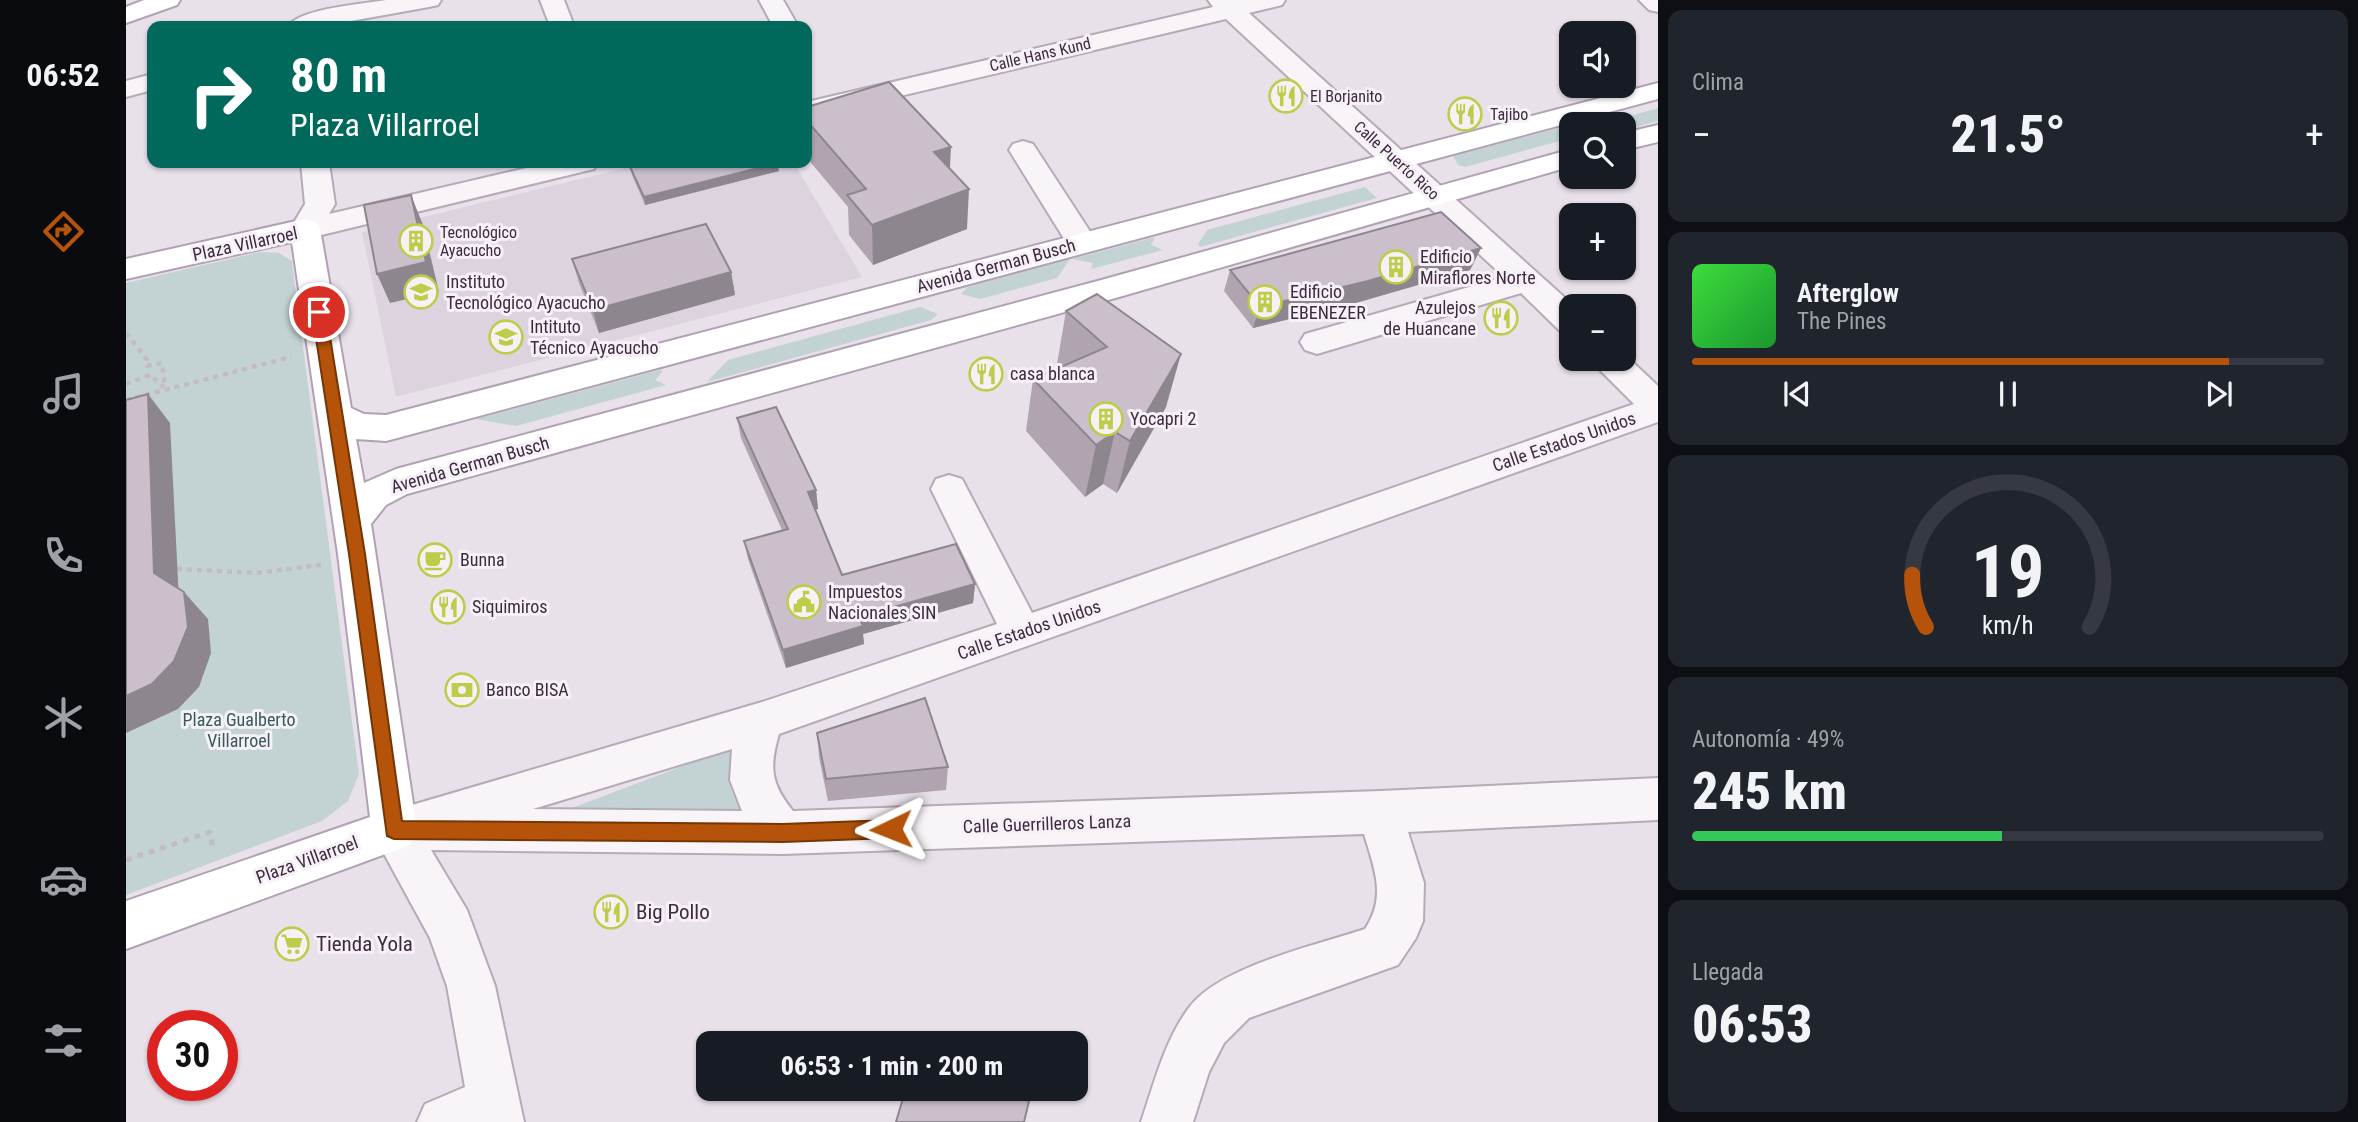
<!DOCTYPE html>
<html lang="es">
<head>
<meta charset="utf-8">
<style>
	body { margin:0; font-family:"Roboto Condensed",sans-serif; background:#20242c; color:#f1f3f6; height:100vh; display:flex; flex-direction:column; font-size:26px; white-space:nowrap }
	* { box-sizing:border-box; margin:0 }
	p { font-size:23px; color:#9ea1a6 }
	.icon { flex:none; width:38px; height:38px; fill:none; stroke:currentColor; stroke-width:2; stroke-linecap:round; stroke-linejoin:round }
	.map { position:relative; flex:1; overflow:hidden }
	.sheet { display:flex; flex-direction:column; gap:10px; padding:10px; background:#0d0f14; width:700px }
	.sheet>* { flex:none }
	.guide { position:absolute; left:21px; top:21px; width:665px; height:147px; border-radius:14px; box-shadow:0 2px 5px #0004; background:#00695c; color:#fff; overflow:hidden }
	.controls { position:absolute; left:1433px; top:21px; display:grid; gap:14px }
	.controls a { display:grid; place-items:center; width:77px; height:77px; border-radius:14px; background:#171b24; box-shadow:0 2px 5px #0004; font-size:35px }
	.speed { position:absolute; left:21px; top:1010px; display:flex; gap:14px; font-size:35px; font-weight:700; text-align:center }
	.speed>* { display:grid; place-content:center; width:91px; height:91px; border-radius:50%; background:#171b24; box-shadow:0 2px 5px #0004; line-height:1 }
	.speed .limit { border:10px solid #d22; background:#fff; color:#111 }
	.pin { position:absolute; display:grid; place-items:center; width:60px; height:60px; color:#fff; margin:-30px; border:4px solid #fff; border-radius:50%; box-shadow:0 2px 7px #0007 }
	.me { position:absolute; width:77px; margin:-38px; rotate:268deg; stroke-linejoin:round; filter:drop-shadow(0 0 5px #0008) }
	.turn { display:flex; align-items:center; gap:24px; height:147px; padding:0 28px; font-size:32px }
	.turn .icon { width:91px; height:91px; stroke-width:2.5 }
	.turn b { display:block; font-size:49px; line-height:60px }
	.big { font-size:52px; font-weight:800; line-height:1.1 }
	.sheet .widget { flex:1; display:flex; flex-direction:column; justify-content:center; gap:10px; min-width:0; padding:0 24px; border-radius:14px; background:#20242c }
	.sheet .dial { align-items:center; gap:0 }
	.dial svg { height:182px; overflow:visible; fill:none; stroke:#363941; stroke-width:7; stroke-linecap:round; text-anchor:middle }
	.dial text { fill:#f1f3f6; stroke:none }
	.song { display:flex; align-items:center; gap:21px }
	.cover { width:84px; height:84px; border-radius:10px; background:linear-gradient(135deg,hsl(120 70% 55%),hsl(130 70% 35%)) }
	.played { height:7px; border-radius:4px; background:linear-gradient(90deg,#b45309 85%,#363941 85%) }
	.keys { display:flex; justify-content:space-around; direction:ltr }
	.heat { display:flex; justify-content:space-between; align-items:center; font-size:38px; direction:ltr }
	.charge { height:10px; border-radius:5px; background:linear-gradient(90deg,#34c759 49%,#363941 0) }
	.trip { position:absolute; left:570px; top:1031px; width:392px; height:70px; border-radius:14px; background:#171b24; box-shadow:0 2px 5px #0004; font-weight:800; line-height:70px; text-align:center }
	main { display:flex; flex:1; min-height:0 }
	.dock { display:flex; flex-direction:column; width:126px; justify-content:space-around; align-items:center; background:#090b0e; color:#9ea1a6 }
	.dock .icon { width:49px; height:49px }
	.dock .selected { color:#b45309 }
	.dock b { font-size:32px; color:#f1f3f6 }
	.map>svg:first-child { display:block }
</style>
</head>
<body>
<main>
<nav class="dock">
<b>06:52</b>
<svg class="icon selected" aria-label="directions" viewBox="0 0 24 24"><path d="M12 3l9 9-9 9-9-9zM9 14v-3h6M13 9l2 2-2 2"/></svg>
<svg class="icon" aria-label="music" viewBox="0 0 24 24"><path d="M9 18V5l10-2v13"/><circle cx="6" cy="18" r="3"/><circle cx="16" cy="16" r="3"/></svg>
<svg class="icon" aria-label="phone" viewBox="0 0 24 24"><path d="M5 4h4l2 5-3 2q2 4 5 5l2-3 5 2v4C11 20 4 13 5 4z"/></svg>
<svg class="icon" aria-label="climate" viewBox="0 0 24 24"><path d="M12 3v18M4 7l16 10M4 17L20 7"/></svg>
<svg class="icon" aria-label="car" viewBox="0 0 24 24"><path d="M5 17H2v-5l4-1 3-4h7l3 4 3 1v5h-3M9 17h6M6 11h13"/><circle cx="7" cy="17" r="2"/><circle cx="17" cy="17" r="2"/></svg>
<svg class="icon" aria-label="filters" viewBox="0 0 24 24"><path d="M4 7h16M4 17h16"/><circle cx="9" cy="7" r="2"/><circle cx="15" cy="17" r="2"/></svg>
</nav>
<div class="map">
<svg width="1532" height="1122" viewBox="0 0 1532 1122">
	<rect width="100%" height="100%" fill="#e9e1ea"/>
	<polygon fill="#ddd3df" points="520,163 668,163 736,277 270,397 236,232"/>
	<g fill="#c3d3d3">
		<polygon points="1532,108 1532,121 1498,130 1498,124 1477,124"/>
		<polygon points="1433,128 1433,135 1445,138 1339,167 1332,165 1327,156"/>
		<polygon points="1239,187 1251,198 1074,247 1072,244 1081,230"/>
		<polygon points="1029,237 1025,245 1037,250 965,269 967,263 946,259"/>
		<polygon points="134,252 153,253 182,271 166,263 233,774 222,801 196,821 0,895 0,283"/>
		<polygon points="944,259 931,278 854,299 835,294 842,287"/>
		<polygon points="794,307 812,314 805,320 581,382 602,360"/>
		<polygon points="534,370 537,371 529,380 540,385 390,426 350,419"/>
		<path d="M612 745C597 777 601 785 618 814L425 816Z"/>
	</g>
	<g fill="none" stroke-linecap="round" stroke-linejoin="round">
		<defs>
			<g id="minor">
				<path d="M260 0H315L312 5 303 7 197 26H162C175 8 238 4 260 0Z"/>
				<polygon points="414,0 438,0 448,26 424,26"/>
				<polygon points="633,0 657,0 672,26 647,26"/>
				<polygon points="1082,0 1159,0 1156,5 1123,13 1448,306 1446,306 1446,334 1434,331 1395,293 1191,354 1179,350 1174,342 1179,334 1378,277 1100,19 681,118 681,102 1087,7"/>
				<polygon points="1513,0 1532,0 1532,12 1523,10"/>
				<polygon points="26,74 26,90 0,97 0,81"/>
				<polygon points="897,141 907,144 967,236 971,243 967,250 956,253 945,250 883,150 887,144"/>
				<polygon points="175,163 203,163 209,204 203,214 422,163 472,163 468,169 179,239 168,236 164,229 179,204"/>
				<path d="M1498 354 1532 386V422L653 734C643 768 645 784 667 811L1254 791 1532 778V820L1282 832 1298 883 1297 921 1290 938 1272 965 1123 1018 1098 1043 1083 1072 1067 1122H1015C1028 1084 1038 1042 1062 1009 1091 967 1191 945 1239 929 1261 897 1248 868 1238 834L657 854 305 850 341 910 369 986 398 1122H291L299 1104 339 1087 321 986 304 938 245 830 252 815 636 702 871 624 805 489 810 479 823 475 836 479 906 613 1508 404 1471 367 1466 359H1498ZM606 749 604 780 616 811 407 809Z"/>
			</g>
			<g id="major">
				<polygon points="18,0 54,0 51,5 0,23 0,7"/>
				<polygon points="1532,83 1532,99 260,441 230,439 238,483 270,469 979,279 1446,149 1446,166 993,297 281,494 260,505 245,524 291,830 284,845 0,949 0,901 244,817 212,554 166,242 0,279 0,259 179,219 190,222 194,229 225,408 238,414 260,415"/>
				<polygon points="1532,125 1532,142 1498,150 1498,133"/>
			</g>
		</defs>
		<use href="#minor" stroke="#b6aab7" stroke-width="4"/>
		<use href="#major" stroke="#b2a1b5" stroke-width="4"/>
		<g stroke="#c4bbc5" stroke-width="4.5" stroke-dasharray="5 5" stroke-linecap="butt">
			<polyline points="0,333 21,360 21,366 36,363 39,387"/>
			<polyline points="0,384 24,375 38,387"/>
			<polyline points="0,400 165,357"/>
			<polyline points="51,569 130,573 195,565"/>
		</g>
		<polyline stroke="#c4bbc5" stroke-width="5" stroke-dasharray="6 6" stroke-linecap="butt" points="0,860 84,832 87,850"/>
		<use href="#minor" fill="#f8f4f8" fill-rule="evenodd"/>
		<use href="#major" fill="#fff" fill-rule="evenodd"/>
	</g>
	<g fill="#afa4af">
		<polygon points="681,107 824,169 841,229 747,265 723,235 722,207 681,158"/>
		<polygon points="504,167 653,171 519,205 506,175"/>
		<polygon points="1355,248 1344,270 1233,302 1127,328 1098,291 1104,270"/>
		<polygon points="446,259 605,272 609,295 473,333 453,283"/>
		<polygon points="971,294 1040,407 991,493 977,484 959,497 900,431 907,379 934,367 931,364 940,311"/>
		<polygon points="611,418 690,490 692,509 689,510 716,575 849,584 847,603 737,634 738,644 660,668 622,559 618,541 656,530 615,438"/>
		<polygon points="691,733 822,767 820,790 702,801 693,757"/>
	</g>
	<g fill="#8e868f">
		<polygon points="825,147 823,186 808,152"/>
		<polygon points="652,163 653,171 519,205 518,197"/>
		<polygon points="843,189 841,229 747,265 746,225"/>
		<polygon points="285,195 297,225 313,292 264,303 251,274"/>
		<polygon points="1355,248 1344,270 1233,302 1127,328 1134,307"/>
		<polygon points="605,272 609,295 473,333 467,310"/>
		<polygon points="1055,354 1040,407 991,493 1004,441"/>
		<polygon points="22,394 44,423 53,600 28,573"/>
		<polygon points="989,432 977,484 959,497 970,445"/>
		<polygon points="690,490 692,509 684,511 682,492"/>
		<polygon points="849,584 847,603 737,634 738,644 660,668 657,650 733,617"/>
		<polygon points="58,592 82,619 85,653 73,687 52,709 0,733 0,696"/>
	</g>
	<g fill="#cbbfcc" stroke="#8e868f" stroke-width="2">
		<polygon points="763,82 825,147 808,152 843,189 746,225 721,195 740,189 681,121 681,107"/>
		<polygon points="522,163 652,163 518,197 504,167"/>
		<polygon points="285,195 300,262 251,274 238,205"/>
		<polygon points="1315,212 1355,248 1242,281 1134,307 1104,270"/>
		<polygon points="580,224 605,272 467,310 446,259"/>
		<polygon points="971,294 1055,354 1004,441 989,432 970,445 907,379 981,347 940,311"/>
		<polygon points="22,394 28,573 58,592 62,627 48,661 26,684 0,696 0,400"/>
		<polygon points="650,407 690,490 682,492 716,575 830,544 849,584 733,617 737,626 657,650 618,541 662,529 611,418"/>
		<polygon points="799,698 822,767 700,779 691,733"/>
		<polygon points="780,1088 865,1088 903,1101 898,1122 770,1122"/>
	</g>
	<polygon fill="#b45309" stroke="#753606" stroke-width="2" points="193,307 200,312 239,554 276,821 657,824 765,820 772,823 775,829 772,835 765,838 657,842 268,839 261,836 223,554 186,312"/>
	<defs>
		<symbol id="restaurant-ring" viewBox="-11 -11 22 22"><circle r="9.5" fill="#f6f1f7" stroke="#bdcc49" stroke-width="1.5"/><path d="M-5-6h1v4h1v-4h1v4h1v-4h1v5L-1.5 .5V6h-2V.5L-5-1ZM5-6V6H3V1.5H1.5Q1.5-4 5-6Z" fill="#bdcc49"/></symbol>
		<symbol id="building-ring" viewBox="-11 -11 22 22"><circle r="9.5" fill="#f6f1f7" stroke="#bdcc49" stroke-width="1.5"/><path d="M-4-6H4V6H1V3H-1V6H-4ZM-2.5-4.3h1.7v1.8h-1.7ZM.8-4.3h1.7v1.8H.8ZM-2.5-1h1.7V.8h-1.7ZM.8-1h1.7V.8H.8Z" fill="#bdcc49"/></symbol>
		<symbol id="university-ring" viewBox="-11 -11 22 22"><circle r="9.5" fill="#f6f1f7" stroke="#bdcc49" stroke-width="1.5"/><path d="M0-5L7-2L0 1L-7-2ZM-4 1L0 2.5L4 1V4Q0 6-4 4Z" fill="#bdcc49"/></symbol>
		<symbol id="cafe-ring" viewBox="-11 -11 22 22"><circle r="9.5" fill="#f6f1f7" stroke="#bdcc49" stroke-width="1.5"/><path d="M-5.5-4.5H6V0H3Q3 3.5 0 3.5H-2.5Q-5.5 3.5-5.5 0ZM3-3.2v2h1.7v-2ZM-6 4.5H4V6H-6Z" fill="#bdcc49"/></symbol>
		<symbol id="civic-ring" viewBox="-11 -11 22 22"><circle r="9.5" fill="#f6f1f7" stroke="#bdcc49" stroke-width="1.5"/><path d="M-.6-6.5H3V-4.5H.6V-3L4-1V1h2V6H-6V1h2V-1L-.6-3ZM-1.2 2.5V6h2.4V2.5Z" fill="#bdcc49"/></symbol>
		<symbol id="bank-ring" viewBox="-11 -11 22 22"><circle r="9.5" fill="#f6f1f7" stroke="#bdcc49" stroke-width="1.5"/><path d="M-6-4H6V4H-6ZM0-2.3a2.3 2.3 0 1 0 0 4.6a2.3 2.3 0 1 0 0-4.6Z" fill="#bdcc49"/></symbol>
		<symbol id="supermarket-ring" viewBox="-11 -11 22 22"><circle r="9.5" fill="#f6f1f7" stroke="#bdcc49" stroke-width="1.5"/><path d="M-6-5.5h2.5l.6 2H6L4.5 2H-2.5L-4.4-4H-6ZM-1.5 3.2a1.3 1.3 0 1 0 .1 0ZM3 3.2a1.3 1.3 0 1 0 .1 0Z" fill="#bdcc49"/></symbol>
	</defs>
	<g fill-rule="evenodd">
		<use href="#restaurant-ring" x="1141" y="77" width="38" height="38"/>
		<use href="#restaurant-ring" x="1320" y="95" width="38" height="38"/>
		<use href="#building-ring" x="271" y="222" width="38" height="38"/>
		<use href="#building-ring" x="1251" y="248" width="38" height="38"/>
		<use href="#university-ring" x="276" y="273" width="38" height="38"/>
		<use href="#building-ring" x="1120" y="283" width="38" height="38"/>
		<use href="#restaurant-ring" x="1356" y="299" width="38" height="38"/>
		<use href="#university-ring" x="361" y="318" width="38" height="38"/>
		<use href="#restaurant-ring" x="841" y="355" width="38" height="38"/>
		<use href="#building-ring" x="961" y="400" width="38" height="38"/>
		<use href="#cafe-ring" x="290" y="541" width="38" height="38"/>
		<use href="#civic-ring" x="659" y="583" width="38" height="38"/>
		<use href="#restaurant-ring" x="303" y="588" width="38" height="38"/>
		<use href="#bank-ring" x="317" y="671" width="38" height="38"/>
		<use href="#restaurant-ring" x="466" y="893" width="38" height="38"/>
		<use href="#supermarket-ring" x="147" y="925" width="38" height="38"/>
	</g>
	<g text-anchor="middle" stroke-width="6" stroke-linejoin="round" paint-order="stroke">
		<g font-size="16" fill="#3f2a41" stroke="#f6f1f7">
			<text transform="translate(914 54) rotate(-13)" y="6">Calle Hans Kund</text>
			<text transform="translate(1271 160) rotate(42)" y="6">Calle Puerto Rico</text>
		</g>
		<g font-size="16" fill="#3f2a41" stroke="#f6f1f7" text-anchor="start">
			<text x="1184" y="102">El Borjanito</text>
			<text x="1364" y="120">Tajibo</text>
			<text x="314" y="238">Tecnológico<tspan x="314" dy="18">Ayacucho</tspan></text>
		</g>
		<g font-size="18" fill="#3f2a41" stroke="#f6f1f7">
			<text transform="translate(119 244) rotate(-12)" y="6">Plaza Villarroel</text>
			<text transform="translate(870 266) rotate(-15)" y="6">Avenida German Busch</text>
			<text transform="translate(1438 442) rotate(-19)" y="6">Calle Estados Unidos</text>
			<text transform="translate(344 465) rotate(-16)" y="6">Avenida German Busch</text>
			<text transform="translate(903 630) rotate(-19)" y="6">Calle Estados Unidos</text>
			<text transform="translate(921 824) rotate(-2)" y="6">Calle Guerrilleros Lanza</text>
			<text transform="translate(181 860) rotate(-20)" y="6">Plaza Villarroel</text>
		</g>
		<g font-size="18" fill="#3f2a41" stroke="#f6f1f7" text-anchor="start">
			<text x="1294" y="263">Edificio<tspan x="1294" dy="21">Miraflores Norte</tspan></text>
			<text x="320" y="288">Instituto<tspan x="320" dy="21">Tecnológico Ayacucho</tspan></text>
			<text x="1164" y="298">Edificio<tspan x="1164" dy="21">EBENEZER</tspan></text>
			<text x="1350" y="314" text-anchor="end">Azulejos<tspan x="1350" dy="21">de Huancane</tspan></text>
			<text x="404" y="333">Intituto<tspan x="404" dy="21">Técnico Ayacucho</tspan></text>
			<text x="884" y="380">casa blanca</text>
			<text x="1004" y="425">Yocapri 2</text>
			<text x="334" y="566">Bunna</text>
			<text x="702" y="598">Impuestos<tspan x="702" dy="21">Nacionales SIN</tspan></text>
			<text x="346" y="613">Siquimiros</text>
			<text x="360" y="696">Banco BISA</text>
		</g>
		<g font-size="18" fill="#375a5d" stroke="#f6f1f7">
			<text x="113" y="726">Plaza Gualberto<tspan x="113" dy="21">Villarroel</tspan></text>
		</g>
		<g font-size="21" fill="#3f2a41" stroke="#f6f1f7" text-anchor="start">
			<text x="510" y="919">Big Pollo</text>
			<text x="190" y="951">Tienda Yola</text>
		</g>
	</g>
</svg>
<div class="controls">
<a><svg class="icon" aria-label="sound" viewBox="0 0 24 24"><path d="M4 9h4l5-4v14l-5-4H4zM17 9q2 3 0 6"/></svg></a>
<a><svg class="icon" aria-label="search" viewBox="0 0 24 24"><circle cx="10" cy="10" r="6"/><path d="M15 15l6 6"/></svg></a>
<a>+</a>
<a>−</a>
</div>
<div class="speed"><div class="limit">30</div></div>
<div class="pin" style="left:193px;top:312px;background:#d93025"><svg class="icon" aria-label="arrive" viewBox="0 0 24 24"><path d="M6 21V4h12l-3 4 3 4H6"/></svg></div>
<svg class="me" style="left:765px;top:829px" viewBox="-20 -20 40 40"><path d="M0-17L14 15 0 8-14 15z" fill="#b45309" stroke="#fff" stroke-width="4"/></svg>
<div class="trip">06:53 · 1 min · 200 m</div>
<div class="guide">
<div class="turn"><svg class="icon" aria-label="right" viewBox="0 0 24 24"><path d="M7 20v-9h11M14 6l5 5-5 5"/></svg><div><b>80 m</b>Plaza Villarroel</div></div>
</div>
</div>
<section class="sheet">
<div class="widget"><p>Clima</p>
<div class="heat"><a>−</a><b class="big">21.5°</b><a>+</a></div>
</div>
<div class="widget">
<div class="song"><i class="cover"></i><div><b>Afterglow</b><p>The Pines</p></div></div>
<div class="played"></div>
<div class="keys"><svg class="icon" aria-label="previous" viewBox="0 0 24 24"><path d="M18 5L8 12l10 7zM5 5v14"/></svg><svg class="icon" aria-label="pause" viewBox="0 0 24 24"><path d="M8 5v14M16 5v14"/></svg><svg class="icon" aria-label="next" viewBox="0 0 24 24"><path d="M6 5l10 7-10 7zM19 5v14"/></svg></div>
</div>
<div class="widget dial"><svg viewBox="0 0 100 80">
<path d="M14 69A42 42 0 1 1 86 69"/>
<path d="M14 69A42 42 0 0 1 8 46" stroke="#b45309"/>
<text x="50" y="56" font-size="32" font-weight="700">19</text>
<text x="50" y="72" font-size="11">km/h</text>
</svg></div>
<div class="widget"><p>Autonomía · 49%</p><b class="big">245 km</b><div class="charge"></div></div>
<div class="widget"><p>Llegada</p><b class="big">06:53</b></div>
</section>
</main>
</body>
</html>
